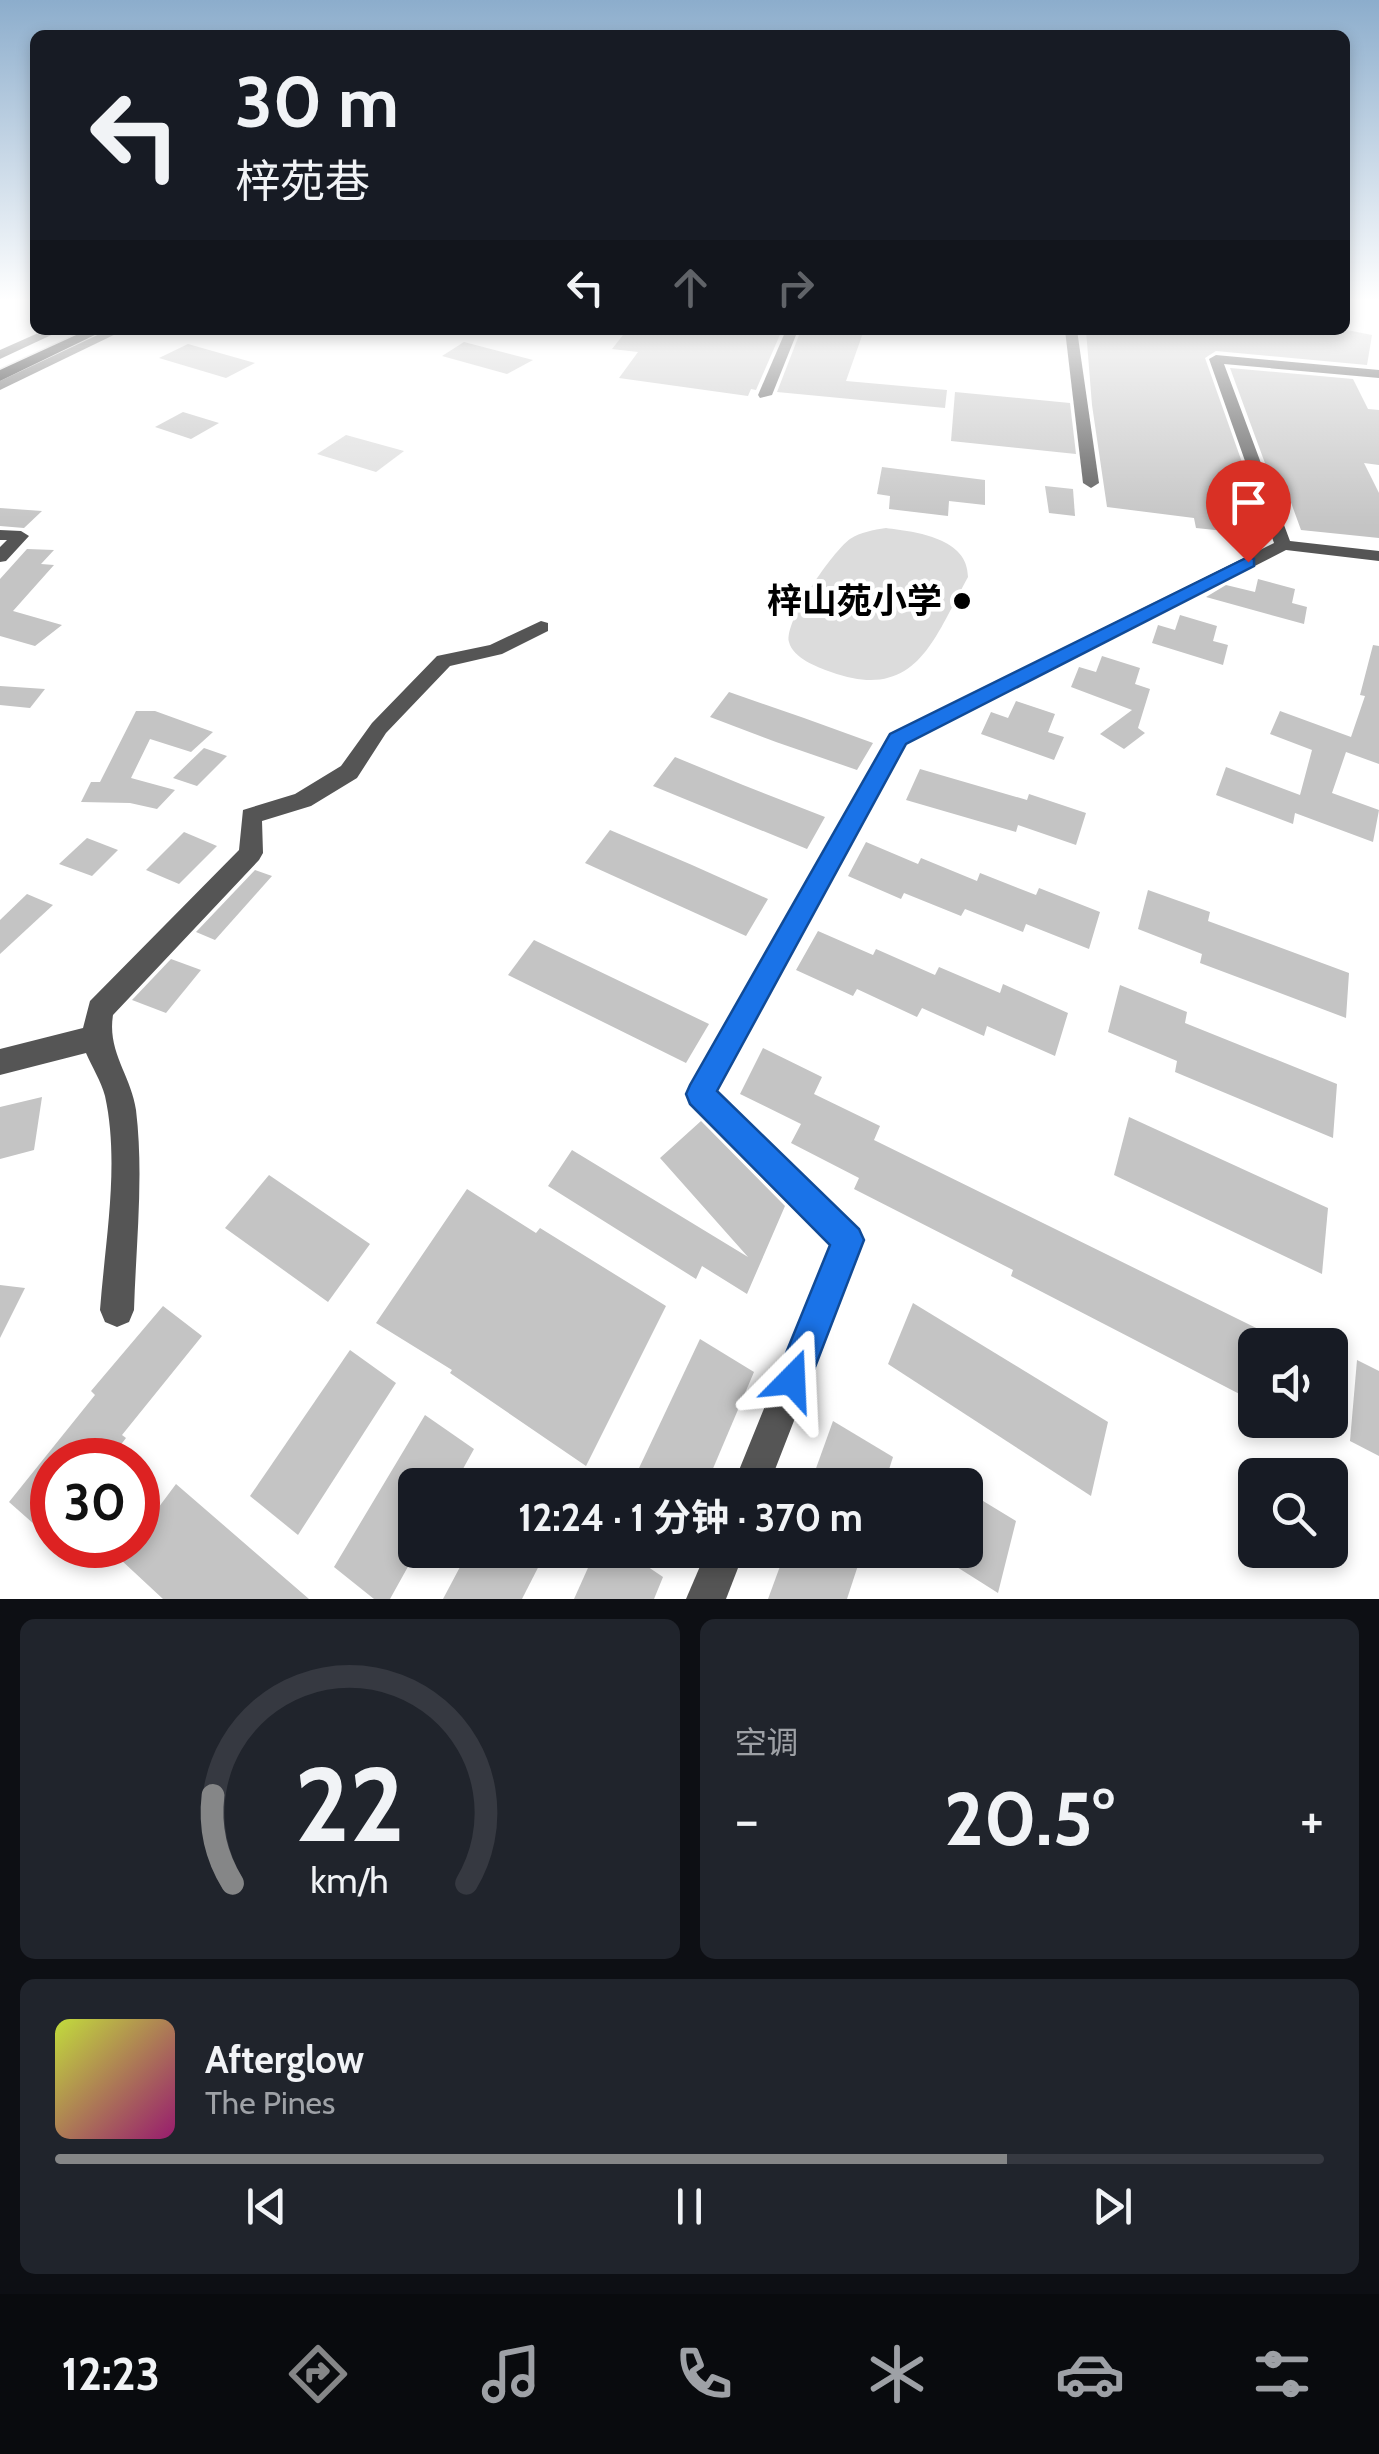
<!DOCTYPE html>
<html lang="zh">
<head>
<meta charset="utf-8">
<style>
	body { margin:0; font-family:Cabin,"Noto Sans SC",sans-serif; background:#20242c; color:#f1f3f6; height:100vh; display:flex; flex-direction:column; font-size:38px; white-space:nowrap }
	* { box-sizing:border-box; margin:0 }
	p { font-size:32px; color:#9ea1a6 }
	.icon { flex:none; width:55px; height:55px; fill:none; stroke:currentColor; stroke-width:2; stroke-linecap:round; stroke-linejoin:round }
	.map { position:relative; height:1599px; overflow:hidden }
	.drawer { display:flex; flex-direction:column; gap:20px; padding:20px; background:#0d0f14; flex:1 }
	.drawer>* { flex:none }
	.top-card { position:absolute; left:30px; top:30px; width:1320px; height:305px; border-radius:15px; box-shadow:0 5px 15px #0003; background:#171b24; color:#f1f3f6; overflow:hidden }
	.buttons { position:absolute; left:1238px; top:1328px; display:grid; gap:20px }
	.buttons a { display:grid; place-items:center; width:110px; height:110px; border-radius:15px; background:#171b24; box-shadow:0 5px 15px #0003; font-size:50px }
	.speed { position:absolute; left:30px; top:1438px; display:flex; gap:20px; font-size:50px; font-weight:700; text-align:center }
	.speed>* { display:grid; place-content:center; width:130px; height:130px; border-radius:50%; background:#171b24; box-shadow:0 5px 15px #0003; line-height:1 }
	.speed .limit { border:15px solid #d22; background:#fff; color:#111 }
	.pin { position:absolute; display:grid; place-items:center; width:85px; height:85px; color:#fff; margin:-102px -42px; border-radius:50% 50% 50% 0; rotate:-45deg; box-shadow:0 0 10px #0007 }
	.pin .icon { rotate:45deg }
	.me { position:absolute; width:110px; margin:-55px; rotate:21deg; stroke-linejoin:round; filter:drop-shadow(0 0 8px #0008) }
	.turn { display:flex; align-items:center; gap:35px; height:210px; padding:0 40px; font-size:45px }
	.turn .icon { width:130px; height:130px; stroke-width:2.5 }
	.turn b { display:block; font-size:70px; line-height:85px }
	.lanes { display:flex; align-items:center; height:95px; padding:0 40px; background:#0003; justify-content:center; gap:50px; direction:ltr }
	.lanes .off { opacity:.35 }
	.big { font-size:75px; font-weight:700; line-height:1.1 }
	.drawer .widget { flex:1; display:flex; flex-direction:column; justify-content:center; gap:15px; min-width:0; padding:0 35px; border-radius:15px; background:#20242c }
	.drawer .dial { align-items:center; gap:0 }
	.dial svg { height:260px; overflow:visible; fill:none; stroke:#363941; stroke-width:7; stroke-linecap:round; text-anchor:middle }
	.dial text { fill:#f1f3f6; stroke:none }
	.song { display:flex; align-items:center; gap:30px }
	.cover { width:120px; height:120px; border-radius:15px; background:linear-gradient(135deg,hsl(70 70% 55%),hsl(320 70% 35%)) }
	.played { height:10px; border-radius:5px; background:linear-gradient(90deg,#858687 75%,#363941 75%) }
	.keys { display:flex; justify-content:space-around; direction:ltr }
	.heat { display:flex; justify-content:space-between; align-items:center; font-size:55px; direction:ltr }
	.drawer .tiles { flex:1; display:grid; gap:20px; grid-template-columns:1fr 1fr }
	.widget:last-child { grid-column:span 2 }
	.trip { position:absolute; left:398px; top:1468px; width:585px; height:100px; border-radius:15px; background:#171b24; box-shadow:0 5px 15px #0003; font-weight:700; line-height:100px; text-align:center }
	.tab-bar { display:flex; height:160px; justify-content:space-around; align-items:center; background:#090b0e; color:#9ea1a6 }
	.tab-bar .icon { width:70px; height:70px }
	.tab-bar .current { color:#858687 }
	.tab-bar b { font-size:45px; color:#f1f3f6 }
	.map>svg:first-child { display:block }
</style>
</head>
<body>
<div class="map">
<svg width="1379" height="1599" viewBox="0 0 1379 1599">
	<rect width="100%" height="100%" fill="#fff"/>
	<g fill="#dcdcdc">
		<polygon points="346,435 404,451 376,472 317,454"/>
		<path d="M886 528C917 532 968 538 968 577 934 638 917 703 831 672 817 667 793 658 789 642 784 621 833 551 850 539 861 532 873 530 886 528Z"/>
	</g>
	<g fill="#c4c4c4">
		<polygon points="627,330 782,330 756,390 751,389 748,396 619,378 638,352 612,349"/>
		<polygon points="801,330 864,330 846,381 947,390 945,408 777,392"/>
		<polygon points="1086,330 1146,334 1145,330 1347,330 1372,335 1367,365 1216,351 1205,358 1249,482 1240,484 1254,534 1196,528 1194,518 1107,507 1092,405"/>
		<polygon points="464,342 533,360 507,374 442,356"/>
		<polygon points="188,344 255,363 226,378 159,358"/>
		<polygon points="1230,368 1353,379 1368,409 1379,410 1379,465 1364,463 1379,493 1379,538 1301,530 1285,486 1273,485"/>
		<polygon points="955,392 1070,403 1076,454 951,441"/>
		<polygon points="183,412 219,423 191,439 155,427"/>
		<polygon points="882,467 985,480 985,505 949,501 948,516 889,509 890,496 877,494"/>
		<polygon points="1045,486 1073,489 1075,516 1049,513"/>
		<polygon points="0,508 42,511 24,528 0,526"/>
		<polygon points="27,549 54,550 41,564 54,565 13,611 62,625 35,646 0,636 0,579"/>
		<polygon points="1258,579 1295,589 1292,603 1307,607 1304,624 1206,597 1226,585 1255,592"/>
		<polygon points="1180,615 1217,626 1213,641 1228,645 1223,665 1152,643 1158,625 1175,630"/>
		<polygon points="1373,645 1379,646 1379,764 1346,752 1332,793 1379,810 1373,842 1295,813 1293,824 1216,795 1226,767 1300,795 1312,750 1270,734 1280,711 1351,737 1365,696 1360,695"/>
		<polygon points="1102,656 1140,668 1135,684 1150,689 1138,728 1145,733 1124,749 1100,734 1132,710 1071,687 1079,667 1096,672"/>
		<polygon points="0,686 45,689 30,708 0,705"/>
		<polygon points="729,692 804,718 873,743 857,770 776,742 710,717"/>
		<polygon points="1016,701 1055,714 1048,732 1064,737 1054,760 981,734 991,712 1008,718"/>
		<polygon points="136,711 155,711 213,732 191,752 150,739 131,778 175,790 157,809 130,803 81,802 91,782 100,782"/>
		<polygon points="204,748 227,756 197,786 173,778"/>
		<polygon points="675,757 743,785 825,817 807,849 653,786"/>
		<polygon points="920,769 1027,800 1029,794 1086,813 1076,845 1018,825 1016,832 906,800"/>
		<polygon points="610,830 692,865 768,899 746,936 585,863"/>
		<polygon points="184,832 217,846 179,884 146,870"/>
		<polygon points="87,838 118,850 92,876 59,864"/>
		<polygon points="866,842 918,864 921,858 977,881 980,873 1036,895 1039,888 1100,912 1089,949 1026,924 1023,932 965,909 961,916 904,893 901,899 848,876"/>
		<polygon points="255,870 272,876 215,940 196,932"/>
		<polygon points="1148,890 1210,912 1208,921 1349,973 1346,1018 1200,963 1202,954 1138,929"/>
		<polygon points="27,894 53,905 0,954 0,920"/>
		<polygon points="818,931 873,955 876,949 935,975 939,967 1000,993 1003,984 1068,1013 1055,1056 987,1026 984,1036 922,1008 917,1017 857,989 853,996 796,970"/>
		<polygon points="534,940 709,1024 686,1063 508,975"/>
		<polygon points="171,959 201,970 166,1013 132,1000"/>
		<polygon points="1120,985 1187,1012 1185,1023 1337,1084 1333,1138 1175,1072 1177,1061 1108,1032"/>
		<polygon points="763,1048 822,1077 814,1094 880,1126 874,1140 1291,1345 1255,1345 1255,1402 1011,1276 1013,1270 854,1189 859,1178 791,1143 801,1124 740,1094"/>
		<polygon points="42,1097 34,1150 0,1159 0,1107"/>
		<polygon points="1129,1117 1328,1208 1322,1274 1114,1175"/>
		<polygon points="701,1121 785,1206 747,1294 702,1266 696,1279 548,1186 572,1150 748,1257 660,1158"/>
		<polygon points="269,1175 370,1244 328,1302 225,1228"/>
		<polygon points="467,1189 536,1233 540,1228 666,1306 586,1466 450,1373 452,1370 376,1323"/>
		<polygon points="0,1285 25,1288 0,1338"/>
		<polygon points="913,1303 1108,1422 1091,1496 888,1364"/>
		<polygon points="163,1306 202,1336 122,1435 126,1438 109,1460 52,1460 52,1540 9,1502 95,1395 91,1391"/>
		<polygon points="700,1339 754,1372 706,1485 631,1485"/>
		<polygon points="350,1350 396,1383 298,1535 250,1496"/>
		<polygon points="1357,1360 1379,1371 1379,1456 1350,1441"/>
		<polygon points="425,1415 474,1449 454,1485 415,1485 415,1554 390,1599 374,1599 334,1567"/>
		<polygon points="833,1421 893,1457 884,1485 810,1485"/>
		<polygon points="176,1484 309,1599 163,1599 120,1559 130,1545 138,1545 138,1535"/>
		<polygon points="965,1490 1016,1521 998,1593 930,1550 965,1550"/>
		<polygon points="469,1550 547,1550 522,1599 443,1599"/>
		<polygon points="596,1550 623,1550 663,1577 654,1599 574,1599"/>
		<polygon points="786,1550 863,1550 847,1599 768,1599"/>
	</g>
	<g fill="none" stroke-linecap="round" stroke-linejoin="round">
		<defs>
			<polygon id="major" points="87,330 105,330 0,381 0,370"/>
		</defs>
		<use href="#major" stroke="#dbdbdb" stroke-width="3"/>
		<g fill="#555" fill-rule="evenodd">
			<polygon points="45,330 62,330 0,359 0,350"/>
			<polygon points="108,330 124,330 0,390 0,381"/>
			<polygon points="786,330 798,330 772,395 760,398 758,395"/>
			<polygon points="1065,330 1077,330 1099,483 1091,488 1083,483"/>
			<polygon points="1216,355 1379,370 1379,378 1224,364 1290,541 1379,551 1379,561 1286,550 906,744 717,1092 859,1230 864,1241 769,1485 733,1485 830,1246 690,1105 686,1095 890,734 1274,543 1209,359"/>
			<polygon points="0,530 21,531 29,536 6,561 0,562 0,547 7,540 0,540"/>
			<path d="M541 621 548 623V631L502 654 450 666 386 733 357 778 311 806 262 821 263 853 259 860 113 1015C107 1052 131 1075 136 1110 144 1176 136 1244 134 1310L129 1322 117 1327 105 1322 100 1310C105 1242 120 1164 105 1096 101 1081 92 1067 86 1053L0 1075V1049L83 1028 90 1001 239 850 243 810 295 794 341 766 372 723 437 656 490 645Z"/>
			<polygon points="707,1550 745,1550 726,1599 686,1599"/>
		</g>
		<use href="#major" fill="#000" fill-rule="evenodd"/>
	</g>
	<linearGradient id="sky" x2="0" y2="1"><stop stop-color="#8cadcc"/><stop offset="0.57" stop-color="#fff"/><stop offset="1" stop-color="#fff" stop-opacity="0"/></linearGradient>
	<rect width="1379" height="526" fill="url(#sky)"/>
	<polygon fill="#1a73e8" stroke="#114b97" stroke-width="2.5" points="1248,557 1254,559 1254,566 906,744 717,1091 859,1229 864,1240 805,1393 792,1398 780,1393 775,1380 830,1245 690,1104 686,1094 690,1085 890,734"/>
	<circle fill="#000" stroke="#fff" stroke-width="4" cx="962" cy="601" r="10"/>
	<g text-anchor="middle" stroke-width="9" stroke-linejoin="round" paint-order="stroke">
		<g font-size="35" font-weight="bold" fill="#000" stroke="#fff" text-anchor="end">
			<text x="942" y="613">梓山苑小学</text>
		</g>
	</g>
</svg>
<div class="buttons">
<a><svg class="icon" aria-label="sound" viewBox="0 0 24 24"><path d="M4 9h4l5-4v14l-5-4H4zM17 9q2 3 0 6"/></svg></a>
<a><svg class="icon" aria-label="search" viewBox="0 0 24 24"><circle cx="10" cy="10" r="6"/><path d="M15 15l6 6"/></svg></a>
</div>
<div class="speed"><div class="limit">30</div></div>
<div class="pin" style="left:1248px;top:562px;background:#d93025"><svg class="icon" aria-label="arrive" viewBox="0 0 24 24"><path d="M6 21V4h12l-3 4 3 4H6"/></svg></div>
<svg class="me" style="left:792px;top:1380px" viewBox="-20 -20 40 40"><path d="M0-17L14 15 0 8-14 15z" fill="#1a73e8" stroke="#fff" stroke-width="4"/></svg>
<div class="trip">12:24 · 1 分钟 · 370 m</div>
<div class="top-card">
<div class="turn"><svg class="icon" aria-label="left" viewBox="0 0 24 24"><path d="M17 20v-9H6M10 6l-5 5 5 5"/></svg><div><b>30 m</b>梓苑巷</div></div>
<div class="lanes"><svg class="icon" aria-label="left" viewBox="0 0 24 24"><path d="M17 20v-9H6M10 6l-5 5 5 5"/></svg><svg class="icon off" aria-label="ahead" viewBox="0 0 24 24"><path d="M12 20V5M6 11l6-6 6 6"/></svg><svg class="icon off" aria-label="right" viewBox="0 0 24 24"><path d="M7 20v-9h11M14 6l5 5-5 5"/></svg></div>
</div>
</div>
<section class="drawer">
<div class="tiles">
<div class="widget dial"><svg viewBox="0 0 100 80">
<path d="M14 69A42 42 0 1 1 86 69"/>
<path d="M14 69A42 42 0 0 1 8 42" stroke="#858687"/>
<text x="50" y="56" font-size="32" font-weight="700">22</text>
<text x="50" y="72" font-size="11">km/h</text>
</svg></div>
<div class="widget"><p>空调</p>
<div class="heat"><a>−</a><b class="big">20.5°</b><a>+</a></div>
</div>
<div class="widget">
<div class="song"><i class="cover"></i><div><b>Afterglow</b><p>The Pines</p></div></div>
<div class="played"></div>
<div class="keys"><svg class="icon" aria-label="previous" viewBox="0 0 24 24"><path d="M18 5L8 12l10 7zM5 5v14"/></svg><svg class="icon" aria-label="pause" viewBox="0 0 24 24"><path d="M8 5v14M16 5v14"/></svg><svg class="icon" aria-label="next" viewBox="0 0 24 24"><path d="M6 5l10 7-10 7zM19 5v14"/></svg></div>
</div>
</div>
</section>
<nav class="tab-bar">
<b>12:23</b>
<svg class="icon current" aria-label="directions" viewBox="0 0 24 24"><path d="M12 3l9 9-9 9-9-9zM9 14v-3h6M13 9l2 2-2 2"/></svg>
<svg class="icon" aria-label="music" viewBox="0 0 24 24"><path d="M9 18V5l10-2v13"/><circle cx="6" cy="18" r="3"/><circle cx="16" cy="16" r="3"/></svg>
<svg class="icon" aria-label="phone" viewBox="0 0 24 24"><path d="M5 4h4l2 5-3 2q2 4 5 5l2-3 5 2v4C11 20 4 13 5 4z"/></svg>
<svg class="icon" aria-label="climate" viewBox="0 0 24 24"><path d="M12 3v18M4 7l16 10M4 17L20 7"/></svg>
<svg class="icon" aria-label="car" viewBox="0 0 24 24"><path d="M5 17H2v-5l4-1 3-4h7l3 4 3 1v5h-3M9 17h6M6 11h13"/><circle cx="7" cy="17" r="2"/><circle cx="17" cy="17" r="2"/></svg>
<svg class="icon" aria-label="filters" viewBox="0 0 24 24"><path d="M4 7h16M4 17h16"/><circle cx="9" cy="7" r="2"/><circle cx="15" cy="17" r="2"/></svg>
</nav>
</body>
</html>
